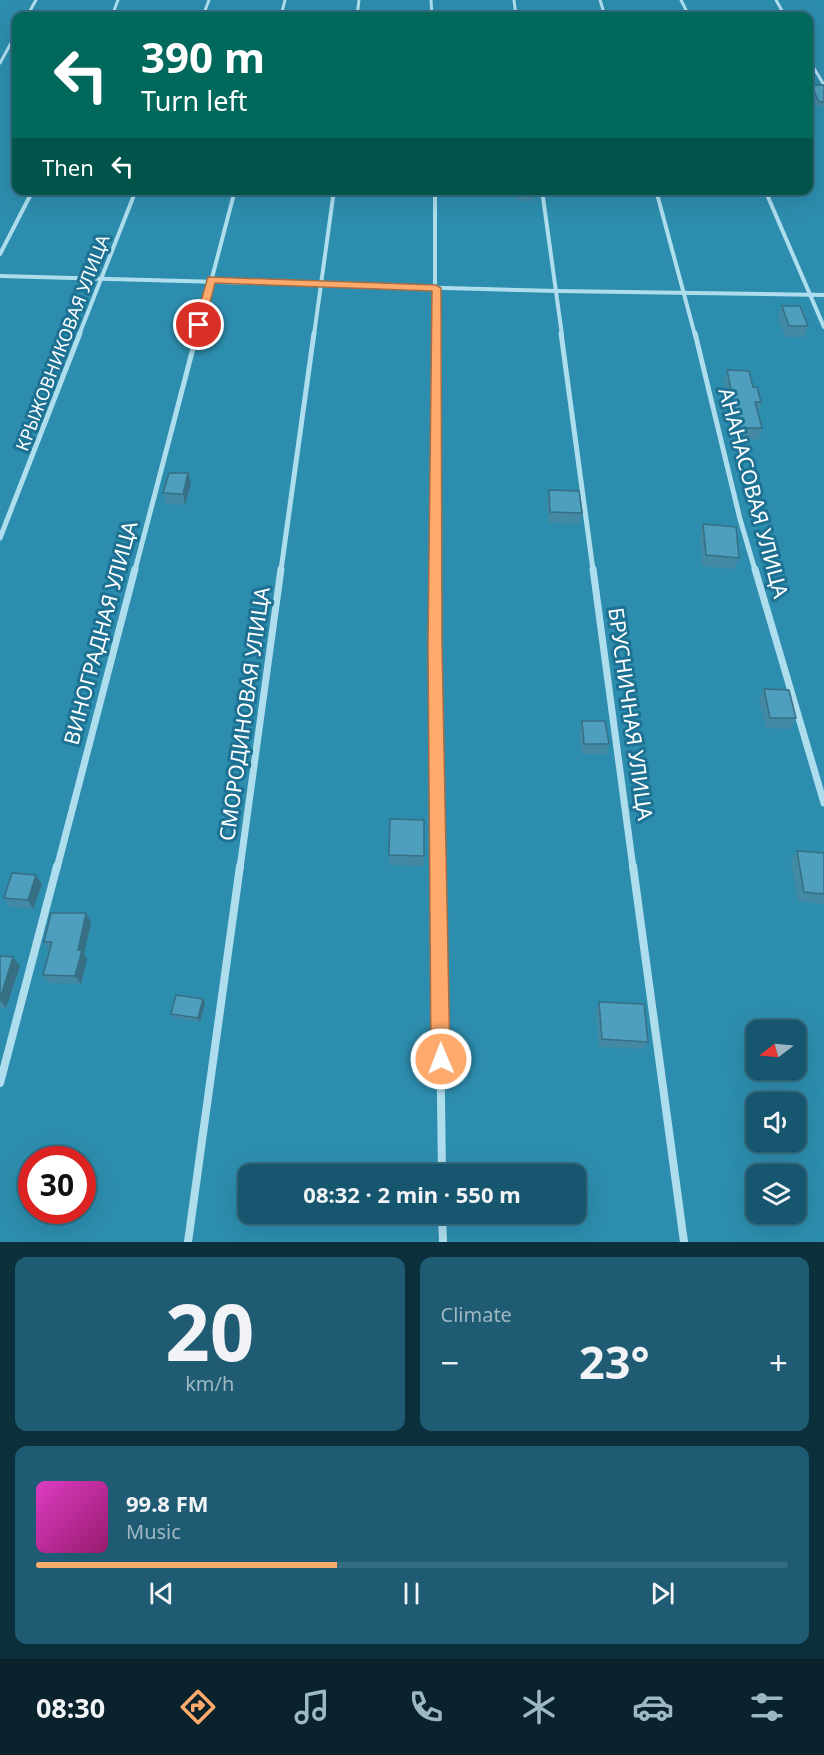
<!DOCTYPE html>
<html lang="en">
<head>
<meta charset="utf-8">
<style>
	body { margin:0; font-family:"Noto Sans",sans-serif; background:#1f5c73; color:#f1f3f6; height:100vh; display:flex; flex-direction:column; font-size:22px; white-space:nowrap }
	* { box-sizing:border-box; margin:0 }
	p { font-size:20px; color:#9eb7c2 }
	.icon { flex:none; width:33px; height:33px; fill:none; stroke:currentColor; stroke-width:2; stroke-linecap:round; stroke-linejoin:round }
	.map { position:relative; height:1242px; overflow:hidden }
	.side { display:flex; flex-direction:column; gap:15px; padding:15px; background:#0c2f3c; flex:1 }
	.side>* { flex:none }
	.guide { position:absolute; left:12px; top:12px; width:801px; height:183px; border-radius:12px; box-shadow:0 6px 24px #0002,0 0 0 2px #356c81; background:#00695c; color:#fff; overflow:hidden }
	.needle { width:39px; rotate:254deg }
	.tools { position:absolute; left:746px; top:1020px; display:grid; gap:12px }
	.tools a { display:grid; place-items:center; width:60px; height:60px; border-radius:12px; background:#16566e; box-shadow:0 6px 24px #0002,0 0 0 2px #356c81; font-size:30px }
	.speed { position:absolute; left:18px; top:1146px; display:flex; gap:12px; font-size:30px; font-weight:700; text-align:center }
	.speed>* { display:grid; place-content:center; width:78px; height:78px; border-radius:50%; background:#16566e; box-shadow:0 6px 24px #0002,0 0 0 2px #356c81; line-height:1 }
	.speed .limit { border:9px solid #d22; background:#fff; color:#111 }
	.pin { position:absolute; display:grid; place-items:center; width:51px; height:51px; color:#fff; margin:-26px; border:3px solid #fff; border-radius:50%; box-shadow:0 2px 6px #0007 }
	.me { position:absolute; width:66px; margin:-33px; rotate:359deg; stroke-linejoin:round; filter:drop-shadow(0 0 4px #0008) }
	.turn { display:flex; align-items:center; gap:21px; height:126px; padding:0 30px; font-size:27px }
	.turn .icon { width:78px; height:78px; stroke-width:2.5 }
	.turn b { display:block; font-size:42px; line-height:51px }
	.then { display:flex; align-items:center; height:57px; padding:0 30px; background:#0003; gap:12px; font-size:22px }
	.big { font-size:45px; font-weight:700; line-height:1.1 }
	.side .card { flex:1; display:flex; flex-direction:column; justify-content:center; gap:9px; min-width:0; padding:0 21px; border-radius:12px; background:#1f5c73 }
	.side .dial { align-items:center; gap:0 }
	.dial b { font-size:78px; line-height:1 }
	.song { display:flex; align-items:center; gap:18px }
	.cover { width:72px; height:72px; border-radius:9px; background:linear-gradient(135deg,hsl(310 70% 55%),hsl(320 70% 35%)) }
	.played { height:6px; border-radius:3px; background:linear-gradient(90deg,#feaa6c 40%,#356c81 40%) }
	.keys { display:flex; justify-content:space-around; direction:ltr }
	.heat { display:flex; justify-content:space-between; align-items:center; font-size:33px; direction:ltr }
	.side .tiles { flex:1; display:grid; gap:15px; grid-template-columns:1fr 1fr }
	.card:last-child { grid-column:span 2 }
	.trip { position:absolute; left:238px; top:1164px; width:348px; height:60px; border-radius:12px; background:#16566e; box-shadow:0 6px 24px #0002,0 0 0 2px #356c81; font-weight:700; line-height:60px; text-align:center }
	.tab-bar { display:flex; height:96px; justify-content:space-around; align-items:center; background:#09222c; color:#9eb7c2 }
	.tab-bar .icon { width:42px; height:42px }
	.tab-bar .current { color:#feaa6c }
	.tab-bar b { font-size:27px; color:#f1f3f6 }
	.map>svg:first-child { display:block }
</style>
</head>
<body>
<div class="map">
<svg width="824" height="1242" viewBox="0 0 824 1242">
	<rect width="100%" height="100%" fill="#1d7293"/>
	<path fill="#2d8dae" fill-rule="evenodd" d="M0 0H824V1242H0ZM16 16H808V190H16ZM756 1030H795V1070H756ZM756 1102H795V1142H756ZM32 1160H82V1210H32ZM249 1174H576V1214H249ZM756 1174H795V1214H756Z"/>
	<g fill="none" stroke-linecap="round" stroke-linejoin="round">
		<g stroke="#aedeee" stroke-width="3">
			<polyline points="431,0 432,16"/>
			<polyline points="514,0 516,16"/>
			<polyline points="600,0 605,16"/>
			<polyline points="681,0 689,16"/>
			<polyline points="776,0 785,16"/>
			<polyline points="27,16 36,0"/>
			<polyline points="112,16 118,0"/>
			<polyline points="203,16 209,0"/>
			<polyline points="281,16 285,0"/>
			<polyline points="357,16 359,0"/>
			<polyline points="808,58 824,85"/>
			<polyline points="0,63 16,34"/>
		</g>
		<g stroke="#aedeee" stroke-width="4">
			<polyline points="435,190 435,335"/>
			<polyline points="542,190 562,335"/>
			<polyline points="656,190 695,335"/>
			<polyline points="765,190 824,327"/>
			<polyline points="0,254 33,190"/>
			<polyline points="0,276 557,291 824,295"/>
			<polyline points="79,335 136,190"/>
			<polyline points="197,335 235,190"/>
			<polyline points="314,335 334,190"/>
		</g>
		<g stroke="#aedeee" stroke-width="5">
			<polyline points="435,333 435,570"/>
			<polyline points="561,333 593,570"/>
			<polyline points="695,333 740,519 755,570"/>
			<polyline points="0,538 80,333"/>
			<polyline points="135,570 197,333"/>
			<polyline points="281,570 314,333"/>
		</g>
		<g stroke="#aedeee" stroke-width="7">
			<polyline points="435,569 438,868"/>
			<polyline points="593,569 633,868"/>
			<polyline points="755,569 824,803"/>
			<polyline points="57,868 135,569"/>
			<polyline points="240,868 281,569"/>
		</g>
		<g stroke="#aedeee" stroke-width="8">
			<polyline points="438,866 442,1174"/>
			<polyline points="633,866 684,1242"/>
			<polyline points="0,1083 57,866"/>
			<polyline points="442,1214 443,1242"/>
			<polyline points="188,1242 240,866"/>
		</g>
	</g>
	<g fill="#4389a3">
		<polygon points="811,85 824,85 824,107 817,107 809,90"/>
		<polygon points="517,190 533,190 533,201 518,201"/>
		<polygon points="782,306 808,326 804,337 785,337 778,317"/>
		<polygon points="727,370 753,387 761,402 758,413 762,428 758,440 736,439 724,381"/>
		<polygon points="188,473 191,484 185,505 166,504 163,493"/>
		<polygon points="549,490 582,513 580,524 549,523 547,501"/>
		<polygon points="703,524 739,558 735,569 702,566 700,535"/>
		<polygon points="764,689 796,718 791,729 766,728 759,700"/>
		<polygon points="582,721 609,744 606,755 582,754 579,732"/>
		<polygon points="424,820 424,866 389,865 389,855"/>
		<polygon points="797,851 824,853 824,904 798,901 791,861"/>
		<polygon points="36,875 42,884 33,909 10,907 4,898"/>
		<polygon points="91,922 84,954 87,959 81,984 49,983 43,975 49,951 44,942"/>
		<polygon points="0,956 20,966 6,1008 0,1008"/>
		<polygon points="599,1002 648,1042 644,1049 599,1047 596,1010"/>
		<polygon points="205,1003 200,1022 173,1018 171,1014"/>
	</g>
	<g fill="#376f84">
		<polygon points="188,473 191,484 185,505 183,494"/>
		<polygon points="36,875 42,884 33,909 28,900"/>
		<polygon points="86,913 91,922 84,954 87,959 81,984 75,976 78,950"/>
		<polygon points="13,957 20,966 6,1008 0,1000"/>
		<polygon points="203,999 205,1003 200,1022 198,1018"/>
	</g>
	<g fill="#4e9fbd" stroke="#376f84" stroke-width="1.5">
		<polygon points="811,85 824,85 824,102 819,102"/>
		<polygon points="518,190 533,190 534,192 519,192"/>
		<polygon points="782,306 800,306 808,326 789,326"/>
		<polygon points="727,370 749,371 753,387 757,387 761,402 755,402 762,428 739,428"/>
		<polygon points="169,473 188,473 183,494 163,493"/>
		<polygon points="549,490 579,491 582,513 550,512"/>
		<polygon points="703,524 736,527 739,558 706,555"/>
		<polygon points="764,689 789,690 796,718 770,718"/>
		<polygon points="582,721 605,721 609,744 584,744"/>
		<polygon points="390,819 424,820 424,856 389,855"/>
		<polygon points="797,851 824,853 824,894 804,892"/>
		<polygon points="12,873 36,875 28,900 4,898"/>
		<polygon points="51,913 86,913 78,950 82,950 75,976 43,975 52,942 44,942"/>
		<polygon points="0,956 13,957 0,999"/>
		<polygon points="176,995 203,999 198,1018 171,1014"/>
		<polygon points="599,1002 644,1004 648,1042 602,1039"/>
	</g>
	<polygon fill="#feaa6c" stroke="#a56e46" stroke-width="1.5" points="208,277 436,285 441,288 442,645 450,1059 447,1066 441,1069 434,1066 431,1059 428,645 432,291 215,283 204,325 199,328 194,325"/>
	<g text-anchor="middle" stroke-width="6" stroke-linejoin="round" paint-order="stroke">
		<g font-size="18" fill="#fff" stroke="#1d7293">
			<text transform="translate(63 343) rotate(-69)" y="6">КРЫЖОВНИКОВАЯ УЛИЦА</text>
		</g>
		<g font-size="21" fill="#fff" stroke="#1d7293">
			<text transform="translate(753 493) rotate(75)" y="7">АНАНАСОВАЯ УЛИЦА</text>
			<text transform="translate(101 633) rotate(-75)" y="7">ВИНОГРАДНАЯ УЛИЦА</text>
			<text transform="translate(245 714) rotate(-82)" y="7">СМОРОДИНОВАЯ УЛИЦА</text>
			<text transform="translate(630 714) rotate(82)" y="7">БРУСНИЧНАЯ УЛИЦА</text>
		</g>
	</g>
</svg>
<div class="tools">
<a><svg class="needle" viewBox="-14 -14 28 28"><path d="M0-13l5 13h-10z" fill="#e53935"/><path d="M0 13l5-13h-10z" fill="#9eb7c2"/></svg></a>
<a><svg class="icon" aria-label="sound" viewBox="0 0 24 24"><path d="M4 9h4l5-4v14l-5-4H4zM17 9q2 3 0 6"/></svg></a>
<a><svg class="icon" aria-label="layers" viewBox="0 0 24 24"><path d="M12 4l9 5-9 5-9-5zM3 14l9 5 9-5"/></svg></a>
</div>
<div class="speed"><div class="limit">30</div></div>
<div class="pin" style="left:199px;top:325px;background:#d93025"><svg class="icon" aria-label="arrive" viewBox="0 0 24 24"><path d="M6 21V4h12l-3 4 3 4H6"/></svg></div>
<svg class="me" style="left:441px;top:1059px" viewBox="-20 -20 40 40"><circle r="17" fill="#feaa6c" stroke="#fff" stroke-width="3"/><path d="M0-11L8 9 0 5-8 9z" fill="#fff"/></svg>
<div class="trip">08:32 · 2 min · 550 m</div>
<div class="guide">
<div class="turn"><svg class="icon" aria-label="left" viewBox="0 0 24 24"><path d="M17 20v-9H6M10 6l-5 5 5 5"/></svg><div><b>390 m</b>Turn left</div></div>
<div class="then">Then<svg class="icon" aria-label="left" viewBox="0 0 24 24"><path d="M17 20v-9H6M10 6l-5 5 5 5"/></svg></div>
</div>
</div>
<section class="side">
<div class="tiles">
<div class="card dial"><b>20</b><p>km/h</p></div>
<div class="card"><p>Climate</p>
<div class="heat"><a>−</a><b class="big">23°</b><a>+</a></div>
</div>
<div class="card">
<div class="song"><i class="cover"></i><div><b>99.8 FM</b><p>Music</p></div></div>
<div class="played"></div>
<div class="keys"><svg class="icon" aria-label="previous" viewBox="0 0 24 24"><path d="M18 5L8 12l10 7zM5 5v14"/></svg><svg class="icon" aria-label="pause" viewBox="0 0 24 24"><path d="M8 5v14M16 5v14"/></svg><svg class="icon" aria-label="next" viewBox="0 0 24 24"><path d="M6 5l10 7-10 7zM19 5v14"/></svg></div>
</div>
</div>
</section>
<nav class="tab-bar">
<b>08:30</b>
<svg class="icon current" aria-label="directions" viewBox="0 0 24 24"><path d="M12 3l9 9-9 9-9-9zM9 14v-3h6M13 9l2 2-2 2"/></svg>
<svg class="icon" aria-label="music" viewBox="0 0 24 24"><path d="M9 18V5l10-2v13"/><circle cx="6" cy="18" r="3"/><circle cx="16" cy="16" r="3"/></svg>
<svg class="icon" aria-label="phone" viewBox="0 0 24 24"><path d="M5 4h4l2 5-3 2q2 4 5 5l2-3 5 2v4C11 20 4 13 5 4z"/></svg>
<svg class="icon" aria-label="climate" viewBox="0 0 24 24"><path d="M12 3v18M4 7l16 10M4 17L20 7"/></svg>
<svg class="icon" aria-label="car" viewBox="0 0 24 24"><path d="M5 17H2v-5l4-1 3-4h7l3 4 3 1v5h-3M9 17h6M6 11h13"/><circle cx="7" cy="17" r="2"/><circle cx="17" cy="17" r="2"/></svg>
<svg class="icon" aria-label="filters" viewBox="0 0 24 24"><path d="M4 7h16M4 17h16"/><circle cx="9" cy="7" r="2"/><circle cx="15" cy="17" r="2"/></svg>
</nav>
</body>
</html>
